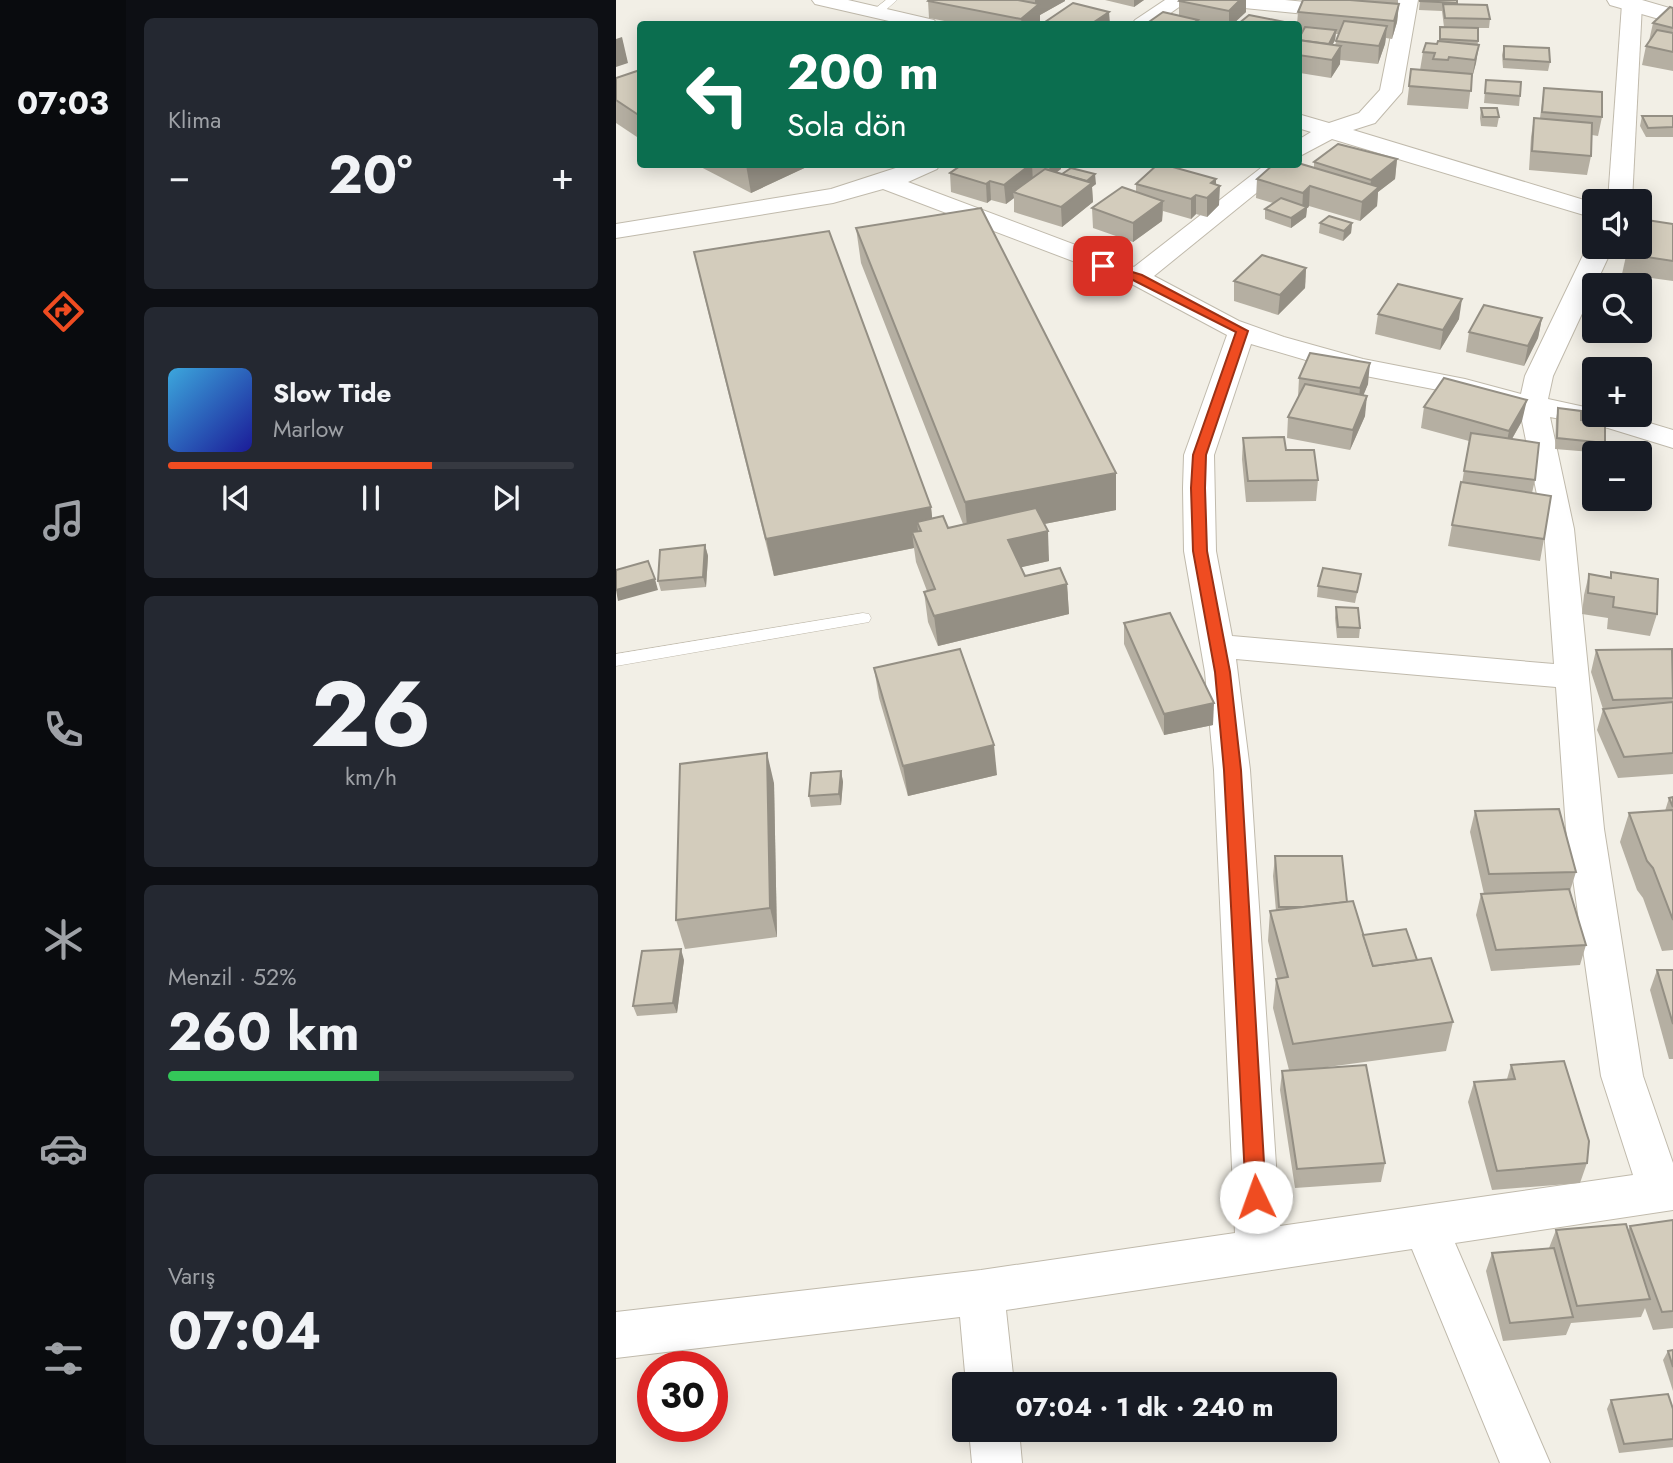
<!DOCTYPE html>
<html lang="tr">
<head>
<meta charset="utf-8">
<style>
	body { margin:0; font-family:Jost,sans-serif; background:#242831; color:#f1f3f6; height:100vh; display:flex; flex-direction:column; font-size:26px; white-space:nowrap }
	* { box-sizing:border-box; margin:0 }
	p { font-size:23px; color:#9ea1a6 }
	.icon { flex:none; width:38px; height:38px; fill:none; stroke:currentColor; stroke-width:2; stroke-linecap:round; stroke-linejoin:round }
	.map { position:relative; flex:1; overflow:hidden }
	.sheet { display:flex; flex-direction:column; gap:18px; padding:18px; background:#0d0f14; width:490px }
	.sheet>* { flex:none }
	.top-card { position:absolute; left:21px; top:21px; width:665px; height:147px; border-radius:7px; box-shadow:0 4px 18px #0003; background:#0b6e4f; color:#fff; overflow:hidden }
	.buttons { position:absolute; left:966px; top:189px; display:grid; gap:14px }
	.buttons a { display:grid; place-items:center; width:70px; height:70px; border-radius:7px; background:#171b24; box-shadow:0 4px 18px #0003; font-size:35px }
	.speed { position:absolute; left:21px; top:1351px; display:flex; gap:14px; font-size:35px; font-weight:700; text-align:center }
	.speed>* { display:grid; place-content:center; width:91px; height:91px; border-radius:50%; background:#171b24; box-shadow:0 4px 18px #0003; line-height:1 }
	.speed .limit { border:10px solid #d22; background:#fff; color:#111 }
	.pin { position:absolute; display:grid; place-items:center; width:60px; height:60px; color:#fff; margin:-30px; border-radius:14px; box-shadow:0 4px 10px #0006 }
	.me { position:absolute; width:77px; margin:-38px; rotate:357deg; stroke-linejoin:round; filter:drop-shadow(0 0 5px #0008) }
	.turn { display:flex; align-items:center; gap:24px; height:147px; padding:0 35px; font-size:32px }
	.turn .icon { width:91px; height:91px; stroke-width:2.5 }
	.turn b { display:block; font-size:49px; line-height:60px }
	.big { font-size:52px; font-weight:700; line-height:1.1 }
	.sheet .tile { flex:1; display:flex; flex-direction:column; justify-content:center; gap:10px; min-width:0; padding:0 24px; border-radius:10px; background:#242831 }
	.sheet .dial { align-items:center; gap:0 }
	.dial b { font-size:91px; line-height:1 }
	.song { display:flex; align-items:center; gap:21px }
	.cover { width:84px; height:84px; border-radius:10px; background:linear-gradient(135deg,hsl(200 70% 55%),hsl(240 70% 35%)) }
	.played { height:7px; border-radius:4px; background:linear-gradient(90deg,#ef4c21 65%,#363941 65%) }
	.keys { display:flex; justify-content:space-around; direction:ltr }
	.heat { display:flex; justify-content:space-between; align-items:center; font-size:38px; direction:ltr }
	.charge { height:10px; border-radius:5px; background:linear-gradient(90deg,#34c759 52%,#363941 0) }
	.trip { position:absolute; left:336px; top:1372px; width:385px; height:70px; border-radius:7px; background:#171b24; box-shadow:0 4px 18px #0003; font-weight:700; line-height:70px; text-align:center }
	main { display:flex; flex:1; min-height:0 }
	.dock { display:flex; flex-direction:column; width:126px; justify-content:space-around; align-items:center; background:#090b0e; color:#9ea1a6 }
	.dock .icon { width:49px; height:49px }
	.dock .on { color:#ef4c21 }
	.dock b { font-size:32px; color:#f1f3f6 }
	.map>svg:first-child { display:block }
</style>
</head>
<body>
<main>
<nav class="dock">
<b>07:03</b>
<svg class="icon on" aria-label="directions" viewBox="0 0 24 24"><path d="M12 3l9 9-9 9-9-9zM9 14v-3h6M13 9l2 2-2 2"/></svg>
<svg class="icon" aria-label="music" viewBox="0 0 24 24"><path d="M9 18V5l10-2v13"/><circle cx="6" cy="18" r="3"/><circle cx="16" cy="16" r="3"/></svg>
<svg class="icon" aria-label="phone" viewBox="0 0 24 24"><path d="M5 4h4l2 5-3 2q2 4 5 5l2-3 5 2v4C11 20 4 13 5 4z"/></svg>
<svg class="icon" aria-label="climate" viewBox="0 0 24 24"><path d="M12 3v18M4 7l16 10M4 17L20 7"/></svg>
<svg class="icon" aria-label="car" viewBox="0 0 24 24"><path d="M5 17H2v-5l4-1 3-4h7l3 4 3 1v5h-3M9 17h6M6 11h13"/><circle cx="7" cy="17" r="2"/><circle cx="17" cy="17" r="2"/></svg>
<svg class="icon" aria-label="filters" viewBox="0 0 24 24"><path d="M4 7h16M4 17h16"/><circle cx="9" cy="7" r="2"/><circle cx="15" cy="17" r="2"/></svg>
</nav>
<section class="sheet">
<div class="tile"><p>Klima</p>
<div class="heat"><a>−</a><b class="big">20°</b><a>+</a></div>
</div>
<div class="tile">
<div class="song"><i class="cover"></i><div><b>Slow Tide</b><p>Marlow</p></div></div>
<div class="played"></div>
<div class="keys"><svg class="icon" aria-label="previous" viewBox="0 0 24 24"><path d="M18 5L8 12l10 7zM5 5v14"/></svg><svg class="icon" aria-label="pause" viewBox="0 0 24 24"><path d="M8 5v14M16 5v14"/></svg><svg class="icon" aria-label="next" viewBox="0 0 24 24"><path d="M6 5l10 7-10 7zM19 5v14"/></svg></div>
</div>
<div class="tile dial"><b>26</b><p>km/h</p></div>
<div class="tile"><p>Menzil · 52%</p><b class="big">260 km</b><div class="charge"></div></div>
<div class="tile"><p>Varış</p><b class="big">07:04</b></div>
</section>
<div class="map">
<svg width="1057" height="1463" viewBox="0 0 1057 1463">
	<rect width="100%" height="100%" fill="#f2efe6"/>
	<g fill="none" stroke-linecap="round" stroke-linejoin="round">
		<defs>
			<g id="service">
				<polygon points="270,0 281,0 264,15 256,15 256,11"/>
				<polygon points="247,613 253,614 255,618 253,622 0,666 0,654"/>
			</g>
			<g id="minor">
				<polygon points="196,0 232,0 318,20 321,24 286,24 199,4"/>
				<polygon points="549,0 573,0 539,24 516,24 519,20"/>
				<polygon points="598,0 669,0 730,6 737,8 740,12 737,16 730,18 608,6 601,4"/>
				<polygon points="782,0 802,0 786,92 759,123 737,130 978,203 978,218 716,139 682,157 682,140 695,132 682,128 682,114 713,123 743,113 764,90"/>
				<polygon points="1009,0 1023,0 1026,4 1016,201 992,201 1006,4"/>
				<path d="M292 164H324L321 169 292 182 518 267 650 164H676L538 276 623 321 668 337 747 359 849 379 905 394 909 376 971 247 978 241V247H997L937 376 932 399 978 409V415H1007L1057 430V448L992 428 934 417 958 529 988 829 1027 1076 1057 1163V1210L839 1243 934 1463H884L796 1249 390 1310 398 1384H350L344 1317 0 1358V1312L365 1270 619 1233 598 770 589 672 568 551 567 488 568 455 611 335 512 282 267 189 217 203 0 238V224L215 189ZM635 344 734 373 843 394 904 411 928 529 938 664 616 636 600 551 598 455ZM620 659 940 687 950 829 985 1076 1017 1175 664 1226 634 770Z"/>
				<polygon points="353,1430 403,1430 406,1463 356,1463"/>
			</g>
			<polygon id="tertiary" points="991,0 1026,0 1057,9 1057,23 994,5"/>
		</defs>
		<use href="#service" stroke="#c0baac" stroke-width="1"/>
		<use href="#minor" stroke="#c0baac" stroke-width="2"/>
		<use href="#tertiary" stroke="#c0baac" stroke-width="2"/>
		<use href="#service" fill="#fff" fill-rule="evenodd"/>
		<use href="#minor" fill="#fff" fill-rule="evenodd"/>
		<use href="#tertiary" fill="#fff" fill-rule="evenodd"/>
	</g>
	<g fill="#b5afa2" fill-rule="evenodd">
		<polygon points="313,0 449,0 449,1 424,15 424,22 421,24 344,24 313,18 312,1"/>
		<polygon points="489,0 528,0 518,7"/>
		<polygon points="564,0 630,0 630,12 617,24 592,24 582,23 582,24 563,15 563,1"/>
		<path d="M739 0H782V4H783L781 22 776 39 770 38 769 44 762 64 724 60V64L715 78 684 73 682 84V39L687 31 682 30V24H681L682 12ZM720 34H723L719 45H716L719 40Z"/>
		<polygon points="804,0 841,0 840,5 874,19 873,28 848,28 862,41 860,63 856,78 852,109 791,105 795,69 804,70 807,52 821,44 823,41 824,27 828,27 826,11 803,10"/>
		<polygon points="1057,8 1057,71 1026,65 1030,46 1034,41 1033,41 1037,23"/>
		<polygon points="888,46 934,62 932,71 887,68 886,55"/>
		<polygon points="24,70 24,139 0,123 0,78"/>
		<polygon points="870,80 904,96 903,106 868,103"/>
		<polygon points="928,88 986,117 982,136 976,135 975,156 971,175 913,170 915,137 918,118 924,118"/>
		<polygon points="865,108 883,117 881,127 865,126 864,118"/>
		<polygon points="1026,116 1057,116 1057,137 1030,137 1024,126"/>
		<polygon points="781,159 779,179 762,192 761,206 744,221 693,206 691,208 690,217 675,228 649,219 649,209 657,203 640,198 641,179 698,168 698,162"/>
		<polygon points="79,164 197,164 135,193"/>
		<polygon points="347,164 445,164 445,169 441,172 480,184 476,187 477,202 446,227 398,212 398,198 390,204 375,200 371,203 335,192 334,173"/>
		<polygon points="520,184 600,185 603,205 591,217 580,214 575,219 547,211 546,221 517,242 477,228 476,208 520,192"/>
		<polygon points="704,223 736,223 735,233 727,241 703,233"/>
		<polygon points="1057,224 1057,281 1006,274 1012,247"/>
		<polygon points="240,228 500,510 428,524 433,561 405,567 409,576 451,584 453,614 322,646 312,622 308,592 311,591 300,562 298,548 158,576 86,287 78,252 315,507 316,518 332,528 347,524 245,263"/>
		<polygon points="690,268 689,288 662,315 618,301 618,281"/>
		<polygon points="762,314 843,319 824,350 759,334"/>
		<polygon points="926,318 922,338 908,366 850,352 853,332"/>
		<polygon points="683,378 752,384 747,395 749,416 734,450 671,438 672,417 682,397"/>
		<polygon points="808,407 906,421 896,439 919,480 916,493 928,539 924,561 832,546 836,525 846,483 853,441 805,428"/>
		<polygon points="942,408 965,420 989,443 987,453 939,449 940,419"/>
		<polygon points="627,438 670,450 702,480 700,501 630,502 626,459"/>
		<polygon points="89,545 92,556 90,587 45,591 42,581"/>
		<polygon points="995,572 1041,614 1034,636 991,629 992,618 966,614 968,595 973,574 994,577"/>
		<polygon points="745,574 739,603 701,597 702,586"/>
		<polygon points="720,607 744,628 743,638 721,638 719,618"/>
		<polygon points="508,623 597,725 548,735 508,644"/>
		<polygon points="980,650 1057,650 1057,774 1002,778 981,730 987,709 975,672"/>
		<polygon points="258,668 381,775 292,796 263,698"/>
		<polygon points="225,771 227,782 225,805 195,807 193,796"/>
		<polygon points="158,783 161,937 69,949 60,920"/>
		<polygon points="1057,797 1057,950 1046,951 1027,898 1021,890 1004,842 1013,813 1049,811 1053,798"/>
		<polygon points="859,811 960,872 954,891 970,945 964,965 875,971 860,915 865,894 868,894 854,832"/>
		<polygon points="659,856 731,902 747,935 801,960 837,1022 830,1051 704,1068 769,1163 765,1182 679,1188 664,1090 666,1071 673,1070 657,1008 660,979 661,978 652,941 654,911 660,911 657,876"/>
		<polygon points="68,960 61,1013 21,1016 17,1006"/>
		<polygon points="1041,970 1057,970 1057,1059 1053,1059 1034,990"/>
		<polygon points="895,1065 971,1163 964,1183 876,1190 852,1102 858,1082 891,1079"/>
		<polygon points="1057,1220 1057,1328 1037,1330 1029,1308 1025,1317 955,1323 950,1335 887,1341 870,1271 876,1253 933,1248 940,1230 1012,1231 1014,1226"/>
		<polygon points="1057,1350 1057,1391 1047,1360 1052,1351"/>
		<polygon points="995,1400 1057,1409 1057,1447 1003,1453 991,1409"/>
	</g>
	<g fill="#948f84">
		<polygon points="419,0 449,0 449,1 424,15 424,22 421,24 406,24 405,19 419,7"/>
		<polygon points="518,0 528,0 518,7"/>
		<polygon points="624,0 630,0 630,12 617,24 613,24 613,11"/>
		<polygon points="783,4 781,22 776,39 778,21"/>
		<polygon points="493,12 494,24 475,24"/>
		<polygon points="771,26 769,44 762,64 763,46"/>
		<polygon points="720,30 719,40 710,58 711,48"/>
		<polygon points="6,37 12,63 0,67 0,39"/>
		<polygon points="863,45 860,63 856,78 859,60"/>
		<polygon points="725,46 724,64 715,78 716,60"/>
		<polygon points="685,64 683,83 682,84 682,67"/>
		<polygon points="781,159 779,179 762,192 761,206 744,221 746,202 753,195 755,180"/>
		<polygon points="132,164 197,164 135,193 130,165"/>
		<polygon points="416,164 417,183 397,192 398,198 390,204 388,185"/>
		<polygon points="433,164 445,164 445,169 434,177"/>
		<polygon points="479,174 480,184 476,187 477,202 446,227 445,207 467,185"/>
		<polygon points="600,179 600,190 604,186 603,205 591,217 591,198 595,183"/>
		<polygon points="374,181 375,200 371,203 370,184"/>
		<polygon points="694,186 693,206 691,208 690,217 675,228 675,218 686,211 687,193"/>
		<polygon points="580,195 580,214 575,219 575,199"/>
		<polygon points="547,201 546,221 517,242 517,223"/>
		<polygon points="736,223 735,233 727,241 728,231"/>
		<polygon points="690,268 689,288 662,315 664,295"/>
		<polygon points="846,299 843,319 824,350 827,330"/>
		<polygon points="926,318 922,338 908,366 912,346"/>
		<polygon points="754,363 752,384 742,409 744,388"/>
		<polygon points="751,396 749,416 734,450 737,430"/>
		<polygon points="911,400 906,421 889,451 893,431"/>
		<polygon points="500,473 500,510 352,539 349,502"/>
		<polygon points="315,507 319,544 305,531 301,522 304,547 296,532 298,548 158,576 150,539"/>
		<polygon points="432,531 433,561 394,570 392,540"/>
		<polygon points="89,545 92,556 90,587 87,577"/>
		<polygon points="39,579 42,590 2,601 0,590"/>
		<polygon points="451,584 453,614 322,646 318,616"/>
		<polygon points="598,703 597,725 548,735 548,714"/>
		<polygon points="378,745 381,775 292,796 287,766"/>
		<polygon points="151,753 158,783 161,937 154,908"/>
		<polygon points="225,771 227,782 225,805 223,794"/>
		<polygon points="65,949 68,960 61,1013 57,1003"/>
	</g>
	<g fill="#d3ccbc" stroke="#948f84" stroke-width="2">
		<polygon points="313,0 402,0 423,4 405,19 312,1"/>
		<polygon points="564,0 624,0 613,11 563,1"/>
		<polygon points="687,0 734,0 783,4 778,21 682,12"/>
		<polygon points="804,0 841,0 841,3 804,1"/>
		<polygon points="457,3 493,12 475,24 438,24 429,22"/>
		<polygon points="827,4 871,5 874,19 829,18"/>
		<polygon points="1054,7 1057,8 1057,28 1037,23"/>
		<polygon points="547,12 582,20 576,24 530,24"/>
		<polygon points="633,15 674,23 673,24 622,24"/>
		<polygon points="728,21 771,26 763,46 720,41"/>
		<polygon points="689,27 720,30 713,44 682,40"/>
		<polygon points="824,27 862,28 862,41 824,39"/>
		<polygon points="1041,30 1057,33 1057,52 1030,46"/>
		<polygon points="682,40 725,46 716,60 682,55"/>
		<polygon points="822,41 863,45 859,60 833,57 832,60 817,59 819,53 807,52 810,43 821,44"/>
		<polygon points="888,46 933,48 934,62 888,59"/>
		<polygon points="795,69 856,74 855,91 793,86"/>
		<polygon points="24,70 24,116 0,100 0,78"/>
		<polygon points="870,80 905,82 904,96 869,93"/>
		<polygon points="928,88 986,92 986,117 926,112"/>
		<polygon points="865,108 881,108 883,117 867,117"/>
		<polygon points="1026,116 1057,116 1057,127 1032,128"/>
		<polygon points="918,118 976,123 975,156 916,151"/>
		<polygon points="722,144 781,159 755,180 698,162"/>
		<polygon points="682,163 763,187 746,202 694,186 687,193 641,179 658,164 682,164"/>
		<polygon points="347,164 415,164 388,185 374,181 370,184 334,173"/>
		<polygon points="542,164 546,164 600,179 595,183 604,186 591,198 580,195 575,199 520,184"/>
		<polygon points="455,168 479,174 471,181 446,174"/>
		<polygon points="429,169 476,183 445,207 397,192"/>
		<polygon points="506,187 547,201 517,223 476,208"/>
		<polygon points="665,198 691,207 675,218 649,209"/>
		<polygon points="365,208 500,473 349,502 240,228"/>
		<polygon points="713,216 736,223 728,231 704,223"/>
		<polygon points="1024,219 1057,224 1057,261 1011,254 1012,247 1024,247"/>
		<polygon points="213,231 315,507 150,539 78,252"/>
		<polygon points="646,255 690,268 664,295 618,281"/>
		<polygon points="782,284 846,299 827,330 762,314"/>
		<polygon points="868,305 926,318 912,346 853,332"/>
		<polygon points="694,353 754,363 744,388 683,378"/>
		<polygon points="828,378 911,400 893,431 808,407"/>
		<polygon points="689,384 751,396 737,430 672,417"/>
		<polygon points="942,408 965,411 965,420 989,423 989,443 941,438"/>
		<polygon points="855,433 923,443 919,480 848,471"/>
		<polygon points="668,437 670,450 698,450 702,480 632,481 627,438"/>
		<polygon points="845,482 935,496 928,539 836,525"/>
		<polygon points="420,508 432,531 392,540 409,576 444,568 451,584 318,616 308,592 319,589 296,532 305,531 301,522 327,516 332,528"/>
		<polygon points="89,545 87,577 42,581 44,550"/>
		<polygon points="32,561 39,579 0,590 0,570"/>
		<polygon points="707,568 745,574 741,592 702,586"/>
		<polygon points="995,572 1042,579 1041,614 997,607 998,597 972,593 973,574 995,578"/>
		<polygon points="720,607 742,608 744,628 722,627"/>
		<polygon points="554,613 598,703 548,714 508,623"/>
		<polygon points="344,649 378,745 287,766 258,668"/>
		<polygon points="1056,649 1057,698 997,700 980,650"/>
		<polygon points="1057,702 1057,753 1008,757 987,709"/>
		<polygon points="151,753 154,908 60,920 64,764"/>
		<polygon points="225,771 223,794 193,796 195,773"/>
		<polygon points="1057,797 1057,807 1053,798"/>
		<polygon points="943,809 960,872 873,874 859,811"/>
		<polygon points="1057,810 1057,920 1037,868 1031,861 1013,813"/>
		<polygon points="659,856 726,856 731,902 687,907 663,907"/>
		<polygon points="953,889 970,945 880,950 865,894"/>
		<polygon points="737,901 757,966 815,958 837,1022 677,1044 660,979 672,977 654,911"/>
		<polygon points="790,929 801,960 757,966 747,935"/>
		<polygon points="65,949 57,1003 17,1006 26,951"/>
		<polygon points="1041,970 1057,970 1057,1024"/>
		<polygon points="948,1061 973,1141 971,1163 881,1171 858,1082 899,1079 895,1065"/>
		<polygon points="750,1065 769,1163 681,1169 666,1071"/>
		<polygon points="1057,1220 1057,1311 1046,1312 1014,1226"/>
		<polygon points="1010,1224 1034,1299 961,1306 940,1230"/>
		<polygon points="938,1248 957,1317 894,1323 876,1253"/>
		<polygon points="1057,1350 1057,1367 1052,1351"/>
		<polygon points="1052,1394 1057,1409 1057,1439 1008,1444 995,1400"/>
	</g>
	<polygon fill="#ef4c21" stroke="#9b3115" stroke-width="2" points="487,263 526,275 632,331 590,455 589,488 591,551 614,672 625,770 650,1197 647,1203 640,1206 633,1203 630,1197 608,770 599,672 577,551 575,488 577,455 620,332 517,280 483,269 483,264"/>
</svg>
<div class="buttons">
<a><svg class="icon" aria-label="sound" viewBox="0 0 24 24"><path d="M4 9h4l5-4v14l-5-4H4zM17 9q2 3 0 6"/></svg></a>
<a><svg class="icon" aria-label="search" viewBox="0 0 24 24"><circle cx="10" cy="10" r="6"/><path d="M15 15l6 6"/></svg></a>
<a>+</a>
<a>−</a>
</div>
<div class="speed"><div class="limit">30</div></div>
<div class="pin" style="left:487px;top:266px;background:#d93025"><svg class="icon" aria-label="arrive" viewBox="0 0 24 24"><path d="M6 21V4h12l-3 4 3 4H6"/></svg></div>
<svg class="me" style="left:640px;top:1197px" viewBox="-20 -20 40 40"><circle r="19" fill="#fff"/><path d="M0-13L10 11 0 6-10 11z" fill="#ef4c21"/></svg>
<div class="trip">07:04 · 1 dk · 240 m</div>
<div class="top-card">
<div class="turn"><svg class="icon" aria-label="left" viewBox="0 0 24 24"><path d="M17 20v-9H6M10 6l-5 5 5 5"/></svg><div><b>200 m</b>Sola dön</div></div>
</div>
</div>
</main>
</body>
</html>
